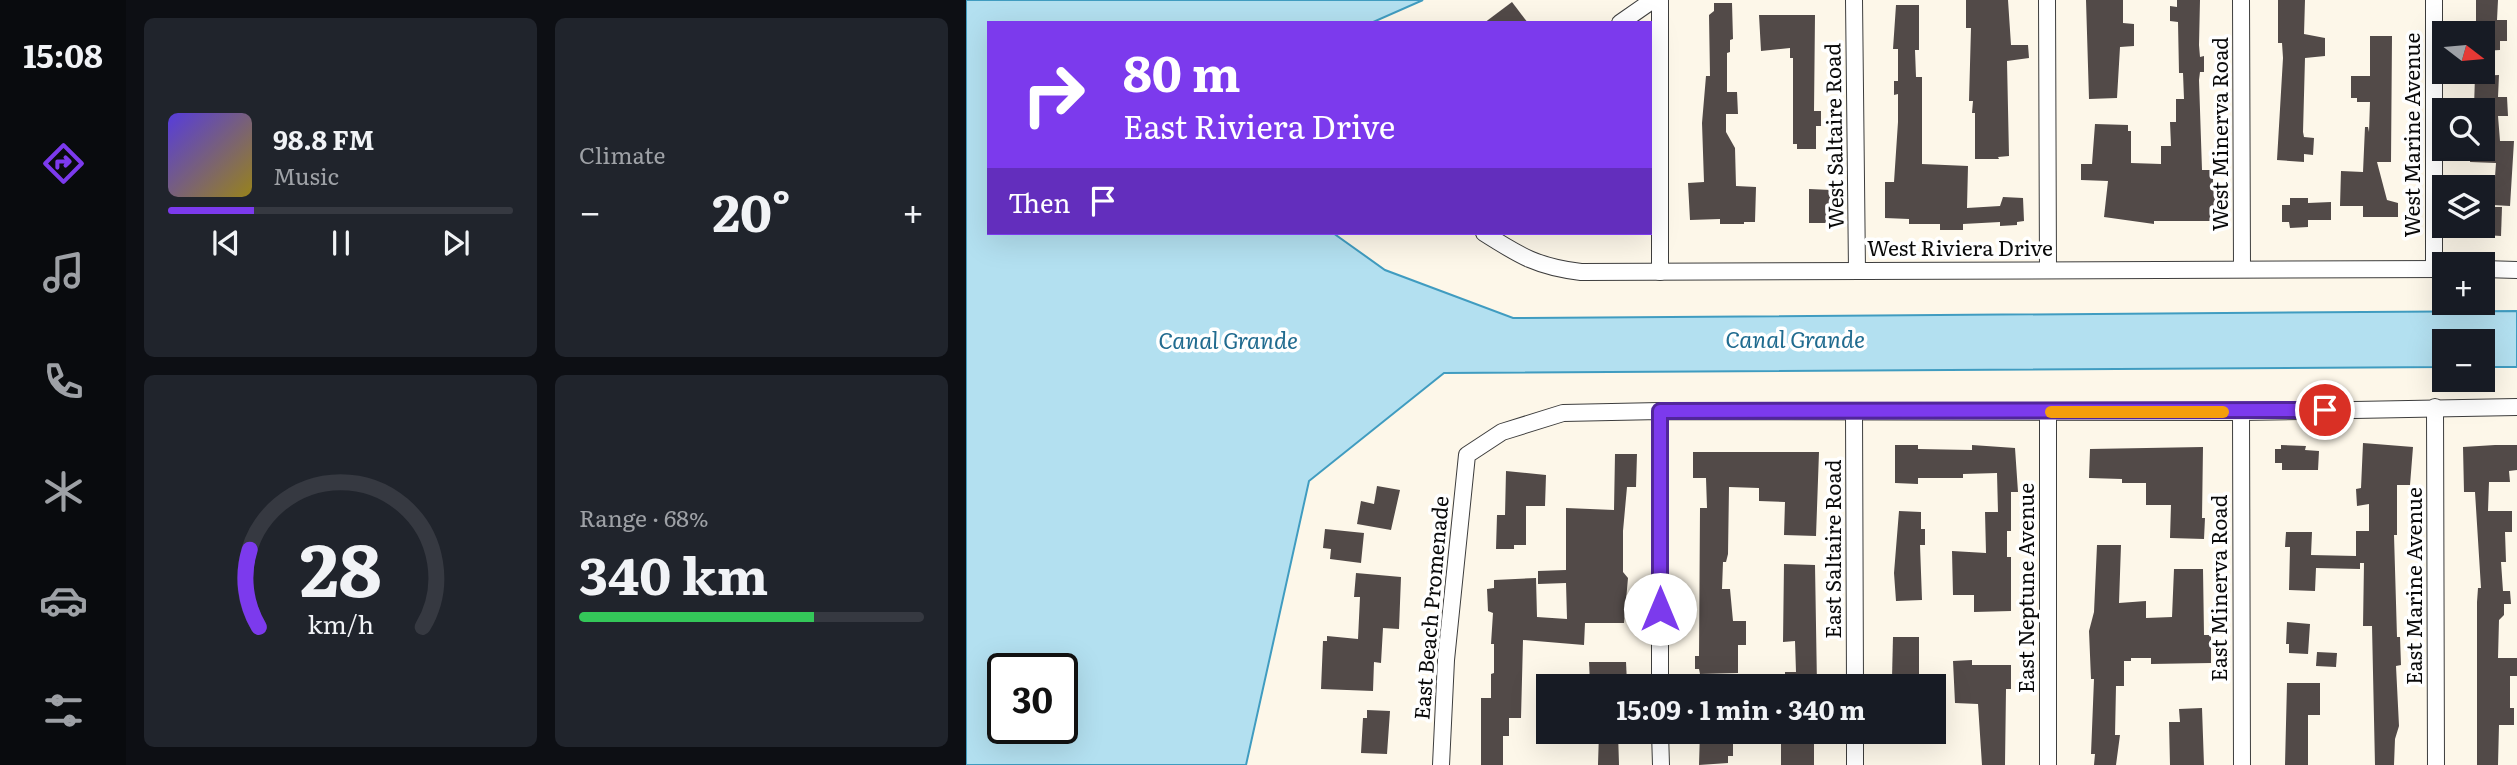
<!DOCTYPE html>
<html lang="en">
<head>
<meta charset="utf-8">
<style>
	body { margin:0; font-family:Literata,serif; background:#20242c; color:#f1f3f6; height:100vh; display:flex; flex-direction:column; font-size:26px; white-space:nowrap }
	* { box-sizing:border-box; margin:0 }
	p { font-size:23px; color:#9ea1a6 }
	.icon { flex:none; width:38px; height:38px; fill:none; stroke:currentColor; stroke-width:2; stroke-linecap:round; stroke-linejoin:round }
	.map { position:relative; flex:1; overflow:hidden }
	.side { display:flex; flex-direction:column; gap:18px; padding:18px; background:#0d0f14; width:840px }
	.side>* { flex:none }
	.top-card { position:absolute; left:21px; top:21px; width:665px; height:214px; border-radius:0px; box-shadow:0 7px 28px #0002; background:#7c3aed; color:#fff; overflow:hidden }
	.needle { width:46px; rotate:106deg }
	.fabs { position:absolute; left:1466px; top:21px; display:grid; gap:14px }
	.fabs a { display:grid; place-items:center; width:63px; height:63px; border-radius:0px; background:#171b24; box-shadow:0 7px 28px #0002; font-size:35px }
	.speed { position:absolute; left:21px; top:653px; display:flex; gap:14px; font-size:35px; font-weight:700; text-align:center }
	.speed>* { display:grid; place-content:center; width:91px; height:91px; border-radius:50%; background:#171b24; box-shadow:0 7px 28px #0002; line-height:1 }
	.speed .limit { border:4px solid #111; border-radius:10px; background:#fff; color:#111 }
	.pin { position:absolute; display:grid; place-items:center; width:60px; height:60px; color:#fff; margin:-30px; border:4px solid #fff; border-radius:50%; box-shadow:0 2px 7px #0007 }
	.me { position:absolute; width:77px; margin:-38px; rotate:0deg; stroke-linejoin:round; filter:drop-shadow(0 0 5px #0008) }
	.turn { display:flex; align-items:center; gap:24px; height:147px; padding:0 21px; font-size:32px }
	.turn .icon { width:91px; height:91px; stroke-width:2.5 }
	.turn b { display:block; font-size:49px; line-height:60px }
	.then { display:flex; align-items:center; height:66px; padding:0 21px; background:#0003; gap:14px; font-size:26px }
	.big { font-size:52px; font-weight:700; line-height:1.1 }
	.side .card { flex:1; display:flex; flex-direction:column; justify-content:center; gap:10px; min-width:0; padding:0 24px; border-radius:10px; background:#20242c }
	.side .dial { align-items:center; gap:0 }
	.dial svg { height:182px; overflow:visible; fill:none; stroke:#363941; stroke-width:7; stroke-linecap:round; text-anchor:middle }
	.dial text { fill:#f1f3f6; stroke:none }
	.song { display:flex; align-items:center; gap:21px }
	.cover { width:84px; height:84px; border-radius:10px; background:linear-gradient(135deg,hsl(250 70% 55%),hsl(50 70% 35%)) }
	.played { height:7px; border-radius:4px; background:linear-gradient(90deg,#7c3aed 25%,#363941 25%) }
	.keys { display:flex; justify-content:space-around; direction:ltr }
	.heat { display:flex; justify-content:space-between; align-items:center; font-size:38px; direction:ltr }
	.charge { height:10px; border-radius:5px; background:linear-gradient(90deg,#34c759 68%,#363941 0) }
	.side .tiles { flex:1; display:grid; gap:18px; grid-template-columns:repeat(2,1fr) }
	.trip { position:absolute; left:570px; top:674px; width:410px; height:70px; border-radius:0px; background:#171b24; box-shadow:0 7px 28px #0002; font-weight:700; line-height:70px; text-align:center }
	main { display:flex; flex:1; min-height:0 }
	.dock { display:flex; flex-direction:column; width:126px; justify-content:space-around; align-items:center; background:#090b0e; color:#9ea1a6 }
	.dock .icon { width:49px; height:49px }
	.dock .current { color:#7c3aed }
	.dock b { font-size:32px; color:#f1f3f6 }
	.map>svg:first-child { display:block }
</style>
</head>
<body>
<main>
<nav class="dock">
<b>15:08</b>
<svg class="icon current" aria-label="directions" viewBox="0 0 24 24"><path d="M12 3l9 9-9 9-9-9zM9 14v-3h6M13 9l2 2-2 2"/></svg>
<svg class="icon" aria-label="music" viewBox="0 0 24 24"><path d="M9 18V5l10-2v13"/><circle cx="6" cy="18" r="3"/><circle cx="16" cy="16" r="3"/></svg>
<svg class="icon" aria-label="phone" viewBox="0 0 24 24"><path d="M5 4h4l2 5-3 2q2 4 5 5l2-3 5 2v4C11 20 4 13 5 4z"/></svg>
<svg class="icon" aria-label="climate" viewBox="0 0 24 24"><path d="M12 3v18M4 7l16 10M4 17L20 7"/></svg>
<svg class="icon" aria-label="car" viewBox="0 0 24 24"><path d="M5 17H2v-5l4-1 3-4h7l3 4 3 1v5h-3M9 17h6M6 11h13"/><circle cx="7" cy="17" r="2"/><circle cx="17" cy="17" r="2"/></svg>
<svg class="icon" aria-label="filters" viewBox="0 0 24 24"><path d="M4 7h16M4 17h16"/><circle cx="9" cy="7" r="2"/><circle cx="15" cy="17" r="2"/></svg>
</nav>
<section class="side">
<div class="tiles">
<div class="card">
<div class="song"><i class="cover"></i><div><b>98.8 FM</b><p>Music</p></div></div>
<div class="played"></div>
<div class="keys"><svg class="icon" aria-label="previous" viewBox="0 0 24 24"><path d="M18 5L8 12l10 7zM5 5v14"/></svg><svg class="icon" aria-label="pause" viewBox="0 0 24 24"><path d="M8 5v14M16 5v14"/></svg><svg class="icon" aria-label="next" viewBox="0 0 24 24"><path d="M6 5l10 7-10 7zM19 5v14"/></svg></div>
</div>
<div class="card"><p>Climate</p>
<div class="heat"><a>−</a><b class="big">20°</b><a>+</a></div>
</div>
<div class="card dial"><svg viewBox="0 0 100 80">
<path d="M14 69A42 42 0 1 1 86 69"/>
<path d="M14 69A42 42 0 0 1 10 35" stroke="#7c3aed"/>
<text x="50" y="56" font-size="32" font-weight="700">28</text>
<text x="50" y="72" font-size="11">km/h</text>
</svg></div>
<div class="card"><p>Range · 68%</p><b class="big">340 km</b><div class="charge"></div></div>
</div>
</section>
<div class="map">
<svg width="1551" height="765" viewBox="0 0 1551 765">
	<rect width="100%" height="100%" fill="#fdf7e9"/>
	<path fill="#b3e0f0" stroke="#409cc0" stroke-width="2" fill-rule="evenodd" d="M0 0H457L405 23H23V233H367L419 270 547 318 1551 311V367H1517V341H1479V367L478 373 343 481 280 765H0ZM37 668H96V728H37Z"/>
	<g fill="#524a48">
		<polygon points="1000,0 1042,0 1045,45 1062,45 1063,58 1041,61 1043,156 1032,157 1033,159 1009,159 1009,113 1006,113 1007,101 1003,101 1005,28 1000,28"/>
		<polygon points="1120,0 1157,0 1157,23 1168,24 1168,46 1154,47 1151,98 1123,99"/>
		<polygon points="1211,0 1234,0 1233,45 1234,57 1238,56 1238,72 1234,72 1233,80 1236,170 1247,170 1247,187 1252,187 1251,221 1188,221 1188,224 1138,217 1142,181 1115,180 1115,164 1126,164 1129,124 1162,125 1162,131 1165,131 1165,163 1195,164 1195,146 1205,146 1204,122 1210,122 1210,99 1218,99 1217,73 1213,73 1212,22 1204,21 1204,6 1211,7"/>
		<polygon points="1312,0 1339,0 1338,34 1359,38 1359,56 1339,58 1337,132 1338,137 1348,138 1347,155 1338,154 1338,162 1311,160 1317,58 1316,43 1312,43"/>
		<polygon points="1510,0 1532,0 1531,20 1541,20 1541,41 1534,41 1534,50 1517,51 1517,33 1510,33"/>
		<polygon points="546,2 562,23 518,23"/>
		<polygon points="748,3 766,3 767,39 764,40 764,52 761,53 761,92 771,92 772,114 760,114 760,132 769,148 770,186 790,187 789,222 778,222 778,224 754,224 754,219 724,220 722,183 738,182 736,123 740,76 744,76 743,15 748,11"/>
		<polygon points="930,5 953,5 953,50 949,50 950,77 956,77 956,164 1002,166 1001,208 1034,206 1037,197 1057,198 1058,221 1051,222 1051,225 1034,226 1034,222 997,224 997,230 974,230 974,224 943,224 943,219 919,218 919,182 928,182 932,122 932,94 928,95 928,81 932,81 932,49 927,49"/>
		<polygon points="793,15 849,15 848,111 855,111 855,126 850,126 850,149 831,149 831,144 827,144 827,58 824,58 824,48 795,51"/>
		<polygon points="1404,36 1426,36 1425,162 1411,162 1421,200 1432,203 1432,217 1397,217 1397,206 1374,206 1375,171 1397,172 1399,127 1402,127 1403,132 1404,102 1391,102 1391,98 1385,98 1385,76 1404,76"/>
		<polygon points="1533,75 1532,97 1541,97 1542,116 1532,116 1534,141 1548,141 1544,206 1527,205 1530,163 1504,162 1505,149 1517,149 1517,110 1510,110 1508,107 1509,76"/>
		<polygon points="843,189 865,190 863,223 843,223"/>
		<polygon points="1324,198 1342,198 1342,203 1365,202 1365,220 1342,220 1342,227 1324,228 1323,222 1316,222 1316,205 1324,205"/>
		<polygon points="1517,207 1536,207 1535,236 1519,235"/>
		<polygon points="1397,443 1447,447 1444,485 1431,485 1431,535 1428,535 1431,637 1434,637 1435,665 1430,666 1433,726 1429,739 1428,765 1409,765 1406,626 1397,626 1398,563 1394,563 1394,569 1350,568 1349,591 1323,590 1324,547 1319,547 1320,532 1346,532 1345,555 1390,556 1390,531 1403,531 1403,504 1391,506 1390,489 1395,488"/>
		<polygon points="929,445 952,445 952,449 1006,450 1006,445 1049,448 1052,492 1045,492 1045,531 1041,531 1041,557 1045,557 1045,611 1008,612 1008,595 987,595 986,551 1020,553 1019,512 1032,512 1031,473 997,474 997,478 952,478 952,484 929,483"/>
		<polygon points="1315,445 1340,446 1339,450 1353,451 1352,470 1316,470 1316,463 1309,463 1309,449 1315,449"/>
		<polygon points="1529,445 1551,445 1551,470 1543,471 1544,482 1523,482 1522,511 1546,511 1546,532 1539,532 1540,562 1535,562 1537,591 1544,591 1545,604 1538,604 1538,615 1533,620 1532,658 1551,658 1551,676 1544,676 1544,708 1548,708 1548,725 1533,725 1532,765 1511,765 1511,602 1512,588 1515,588 1509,492 1498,492 1497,447"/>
		<polygon points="1237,447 1236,518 1239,518 1238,539 1204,538 1205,505 1180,505 1180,483 1156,483 1156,479 1123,478 1124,449"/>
		<polygon points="727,452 853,452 850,536 818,535 819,502 793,501 793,488 763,487 762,554 760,562 757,562 756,589 764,589 767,621 780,621 780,645 772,645 772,673 734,674 733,669 729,669 729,656 733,656 734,508 741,508 740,478 727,478"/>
		<polygon points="649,454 671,454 670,487 661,487 657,531 657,572 662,578 658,623 619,623 618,645 557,640 555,718 543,718 543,736 537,736 537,765 515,765 515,698 525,698 525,674 528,673 528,644 525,644 527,613 522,611 521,589 528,588 528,580 570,578 571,617 601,619 600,583 572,584 572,571 600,570 600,508 648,510"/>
		<polygon points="540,471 580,475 579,506 560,506 560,545 548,545 548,549 530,549 531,515 539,515"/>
		<polygon points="411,486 434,490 425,530 391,524 395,501 408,504"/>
		<polygon points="933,511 955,512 955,529 959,529 959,545 954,545 956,600 930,601 928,573"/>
		<polygon points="359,529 398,533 395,563 364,559 365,549 357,548"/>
		<polygon points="1131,545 1155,545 1153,603 1180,601 1180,618 1206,617 1208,569 1237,569 1238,635 1245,635 1245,663 1185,664 1185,658 1165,658 1165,661 1158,661 1158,686 1150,686 1149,735 1154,735 1150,765 1128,765 1129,754 1125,754 1128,679 1125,679 1123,631 1128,612"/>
		<polygon points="818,564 849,565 851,686 819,686 819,672 830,672 829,641 817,642"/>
		<polygon points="390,573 435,577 433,629 417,628 415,663 408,662 407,691 355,689 357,641 361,641 361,636 392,639 394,597 388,597"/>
		<polygon points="1321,622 1344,624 1342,654 1323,653 1323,644 1320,644"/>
		<polygon points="927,637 953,637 953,675 926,678"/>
		<polygon points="1351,652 1371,653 1370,667 1350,666"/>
		<polygon points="1006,660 1006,665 1045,665 1045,689 1040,689 1039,765 1016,765 1012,704 989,703 987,661"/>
		<polygon points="623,662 660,662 661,683 624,683"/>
		<polygon points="1321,683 1354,683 1354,715 1342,715 1342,765 1319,765"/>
		<polygon points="1236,708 1238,765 1204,765 1203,722 1214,722 1213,709"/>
		<polygon points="401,710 424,711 421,754 395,753 397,718 401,718"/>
		<polygon points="633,732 652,732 653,765 632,765"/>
		<polygon points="734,732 767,732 767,756 762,756 762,763 733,765"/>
		<rect x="815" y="732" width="33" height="33"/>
	</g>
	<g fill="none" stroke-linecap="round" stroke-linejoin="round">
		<defs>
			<g id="minor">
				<polyline points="694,0 694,272"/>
				<polyline points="888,0 891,271"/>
				<polyline points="1081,0 1082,270"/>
				<polyline points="1275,0 1276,268"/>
				<polyline points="1468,0 1468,269"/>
				<polyline points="654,23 687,0"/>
				<path d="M518 233C554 256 572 267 615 272L1479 269"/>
				<polyline points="1517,269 1551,270"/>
				<polyline points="1469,407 1470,765"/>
				<polyline points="694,411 694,686"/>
				<polyline points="888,411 889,686"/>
				<polyline points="1082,412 1082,765"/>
				<polyline points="1275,412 1276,765"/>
				<polyline points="694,732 695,765"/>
				<polyline points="889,732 889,765"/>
				<polyline points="475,765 480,660 501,455 536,432 597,413 694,411 1275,412 1551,407"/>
			</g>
		</defs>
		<use href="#minor" stroke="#3d3d3d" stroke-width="18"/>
		<use href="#minor" stroke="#fff" stroke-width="16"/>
	</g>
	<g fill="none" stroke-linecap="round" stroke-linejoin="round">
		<defs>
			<polyline id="route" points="694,609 694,411 1359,410"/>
		</defs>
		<use href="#route" stroke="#51269a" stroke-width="18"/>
		<use href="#route" stroke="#7c3aed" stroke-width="12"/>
		<polyline stroke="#f59e0b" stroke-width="12" points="1085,412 1257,412"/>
	</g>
	<g text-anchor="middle" stroke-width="7" stroke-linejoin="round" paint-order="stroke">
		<g font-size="21" fill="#0a0a0a" stroke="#fff">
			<text transform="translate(1255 134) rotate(-90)" y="7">West Minerva Road</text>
			<text transform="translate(1447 135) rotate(-90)" y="7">West Marine Avenue</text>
			<text transform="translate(869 136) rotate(-91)" y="7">West Saltaire Road</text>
			<text x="994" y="256">West Riviera Drive</text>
			<text transform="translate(868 549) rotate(-90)" y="7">East Saltaire Road</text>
			<text transform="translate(1449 586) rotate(-90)" y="7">East Marine Avenue</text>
			<text transform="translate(1061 588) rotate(-90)" y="7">East Neptune Avenue</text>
			<text transform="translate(1254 588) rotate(-90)" y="7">East Minerva Road</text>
			<text transform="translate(466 608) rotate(-85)" y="7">East Beach Promenade</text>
		</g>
		<g font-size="23" font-style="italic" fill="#206b8f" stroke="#fff">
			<text x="829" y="348">Canal Grande</text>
			<text x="262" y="349">Canal Grande</text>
		</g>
	</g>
</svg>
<div class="fabs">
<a><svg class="needle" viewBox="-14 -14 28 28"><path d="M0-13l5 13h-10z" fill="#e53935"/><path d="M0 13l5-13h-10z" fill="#9ea1a6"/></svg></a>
<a><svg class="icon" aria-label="search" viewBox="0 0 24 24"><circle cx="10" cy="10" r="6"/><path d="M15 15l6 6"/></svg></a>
<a><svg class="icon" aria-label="layers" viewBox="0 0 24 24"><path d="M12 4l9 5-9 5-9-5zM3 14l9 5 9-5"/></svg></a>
<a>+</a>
<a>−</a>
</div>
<div class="speed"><div class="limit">30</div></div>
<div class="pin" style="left:1359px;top:410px;background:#d93025"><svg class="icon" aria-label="arrive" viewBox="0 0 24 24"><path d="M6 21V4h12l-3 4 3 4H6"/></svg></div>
<svg class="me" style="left:694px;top:609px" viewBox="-20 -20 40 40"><circle r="19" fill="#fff"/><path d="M0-13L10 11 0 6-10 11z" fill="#7c3aed"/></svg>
<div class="trip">15:09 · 1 min · 340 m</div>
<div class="top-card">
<div class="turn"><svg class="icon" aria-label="right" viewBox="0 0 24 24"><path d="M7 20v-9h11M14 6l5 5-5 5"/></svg><div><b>80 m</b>East Riviera Drive</div></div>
<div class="then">Then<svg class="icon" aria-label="arrive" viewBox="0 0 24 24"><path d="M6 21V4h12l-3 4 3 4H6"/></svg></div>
</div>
</div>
</main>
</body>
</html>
